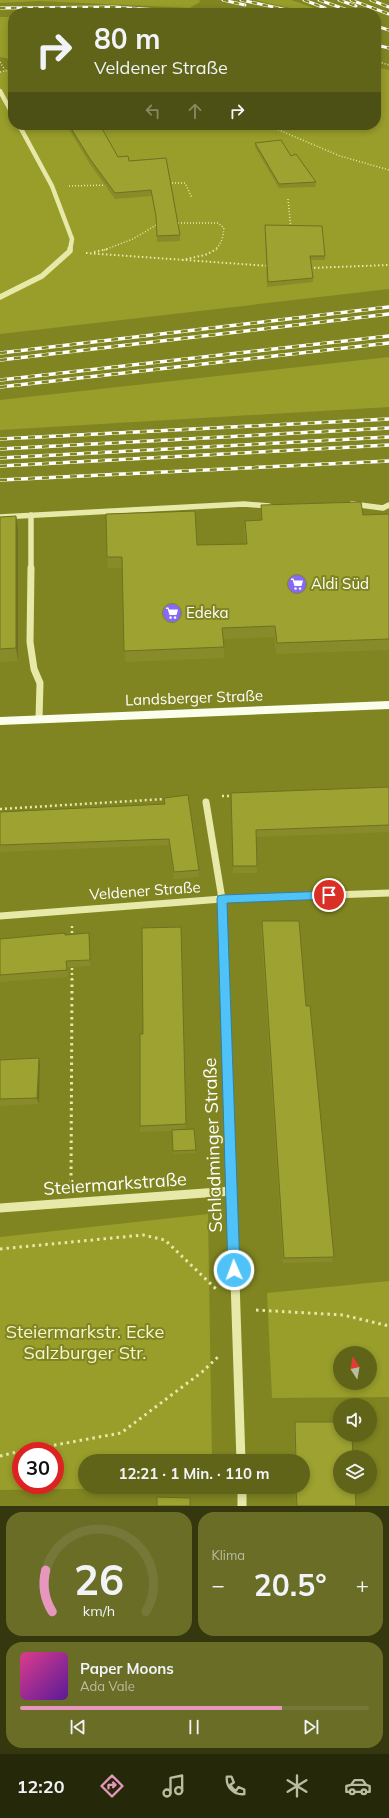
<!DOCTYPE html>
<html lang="de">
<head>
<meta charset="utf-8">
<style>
	body { margin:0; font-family:Mulish,sans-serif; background:#696d26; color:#f1f3f6; height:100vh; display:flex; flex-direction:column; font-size:15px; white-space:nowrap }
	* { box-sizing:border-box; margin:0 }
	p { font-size:13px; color:#babda2 }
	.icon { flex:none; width:22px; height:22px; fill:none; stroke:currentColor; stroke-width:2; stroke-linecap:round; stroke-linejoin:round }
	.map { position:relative; height:1506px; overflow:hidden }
	.side { display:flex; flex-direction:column; gap:6px; padding:6px; background:#35370e; flex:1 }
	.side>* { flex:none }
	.hud { position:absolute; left:8px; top:8px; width:373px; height:122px; border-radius:16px; box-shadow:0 2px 6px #0003; background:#606419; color:#f1f3f6; overflow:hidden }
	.needle { width:26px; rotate:349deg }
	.tools { position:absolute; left:333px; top:1346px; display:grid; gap:8px }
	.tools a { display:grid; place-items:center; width:44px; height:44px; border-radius:50%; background:#606419; box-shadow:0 2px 6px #0003; font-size:20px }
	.speed { position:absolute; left:12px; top:1442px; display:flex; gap:8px; font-size:20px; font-weight:700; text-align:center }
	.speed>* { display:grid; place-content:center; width:52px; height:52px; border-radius:50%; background:#606419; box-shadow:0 2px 6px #0003; line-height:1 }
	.speed .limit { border:6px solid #d22; background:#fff; color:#111 }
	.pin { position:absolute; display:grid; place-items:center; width:34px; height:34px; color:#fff; margin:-17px; border:2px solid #fff; border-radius:50%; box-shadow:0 1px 4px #0007 }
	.me { position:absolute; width:44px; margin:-22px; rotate:358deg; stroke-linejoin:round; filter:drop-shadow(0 0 3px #0008) }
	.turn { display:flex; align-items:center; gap:14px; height:84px; padding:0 20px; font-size:18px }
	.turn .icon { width:52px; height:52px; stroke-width:2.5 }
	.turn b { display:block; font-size:28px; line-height:34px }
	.lanes { display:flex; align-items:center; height:38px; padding:0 20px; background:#0003; justify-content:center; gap:20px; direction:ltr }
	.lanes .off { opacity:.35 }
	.big { font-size:30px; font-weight:700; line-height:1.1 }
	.side .card { flex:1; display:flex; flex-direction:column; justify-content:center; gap:6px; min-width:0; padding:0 14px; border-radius:16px; background:#696d26 }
	.side .dial { align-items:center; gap:0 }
	.dial svg { height:104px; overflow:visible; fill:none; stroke:#747838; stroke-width:7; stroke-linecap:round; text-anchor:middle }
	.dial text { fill:#f1f3f6; stroke:none }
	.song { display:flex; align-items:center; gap:12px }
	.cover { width:48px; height:48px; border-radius:6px; background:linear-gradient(135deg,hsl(330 70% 55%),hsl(270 70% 35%)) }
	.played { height:4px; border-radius:2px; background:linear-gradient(90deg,#e797bd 75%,#747838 75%) }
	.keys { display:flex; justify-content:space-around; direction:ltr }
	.heat { display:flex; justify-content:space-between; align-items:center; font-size:22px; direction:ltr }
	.side .tiles { flex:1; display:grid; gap:6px; grid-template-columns:1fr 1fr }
	.card:last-child { grid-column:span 2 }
	.trip { position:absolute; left:78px; top:1454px; width:232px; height:40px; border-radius:20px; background:#606419; box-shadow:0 2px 6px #0003; font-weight:700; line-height:40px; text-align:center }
	.tab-bar { display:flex; height:64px; justify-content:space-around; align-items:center; background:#26280a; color:#babda2 }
	.tab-bar .icon { width:28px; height:28px }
	.tab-bar .current { color:#e797bd }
	.tab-bar b { font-size:18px; color:#f1f3f6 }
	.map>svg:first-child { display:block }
</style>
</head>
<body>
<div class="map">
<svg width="389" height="1506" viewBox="0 0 389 1506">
	<rect width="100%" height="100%" fill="#808521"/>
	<g fill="#999d2a" fill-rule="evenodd">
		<polygon points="0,0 198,0 201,1 190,8 39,1 0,3"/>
		<polygon points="255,0 291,0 320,10 311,13"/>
		<polygon points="0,17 13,17 13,62 6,58 0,57"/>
		<polygon points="376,67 389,70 389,289 0,334 0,72 13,69 13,125 376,125"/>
		<polygon points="389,357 389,407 0,430 0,400"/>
		<path d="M208 1214 212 1461H85V1487H212L0 1490V1237ZM21 1451H55V1485H21Z"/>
		<path d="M389 1281V1397L272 1398 267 1293ZM340 1353H370V1383H340Z"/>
	</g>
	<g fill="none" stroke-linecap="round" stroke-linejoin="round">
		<g stroke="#e7e9a9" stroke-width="1.5" stroke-dasharray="1 2" stroke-linecap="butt">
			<polyline points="376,61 389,65"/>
			<polyline points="0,62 5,70"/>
			<polyline points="0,72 13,69"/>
			<polyline points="267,125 340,156 389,170"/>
			<polyline points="169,183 185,183 192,198"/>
			<polyline points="69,186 108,185"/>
			<polyline points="288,199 291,229"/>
			<path d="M175 223H218L224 228C223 237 222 243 215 250"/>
			<polyline points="104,250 133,239 158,224"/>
		</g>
		<g stroke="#e7e9a9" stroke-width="2" stroke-dasharray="1.5 2.5" stroke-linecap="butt">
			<polyline points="94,252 108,249"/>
			<polyline points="86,253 269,266"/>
			<polyline points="182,260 205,255 217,249"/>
			<polyline points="310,268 389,265"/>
		</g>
		<g stroke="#e7e9a9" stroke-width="2.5" stroke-dasharray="2 3" stroke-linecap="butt">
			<polyline points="222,796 233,796"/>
			<polyline points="0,809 165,799"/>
			<polyline points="72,926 72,937"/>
			<polyline points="72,980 72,964"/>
		</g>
		<g stroke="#e7e9a9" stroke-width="3" stroke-dasharray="2.5 4" stroke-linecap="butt">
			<polyline points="71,1182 72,979"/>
			<polyline points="0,1249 143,1235 165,1240 216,1289"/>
			<polyline points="256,1310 343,1315 389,1326"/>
			<polyline points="22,1451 121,1433 202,1372 219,1356"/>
			<polyline points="0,1456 21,1451"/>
			<polyline points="260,1459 293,1461"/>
		</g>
		<g stroke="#e7e9a9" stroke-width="4.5">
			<polyline points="0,91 13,115"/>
			<polyline points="19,125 52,186 72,239 70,250"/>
		</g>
		<g stroke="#e7e9a9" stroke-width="5.5">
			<polyline points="0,297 42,276 70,251 70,249"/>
			<polyline points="352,504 383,508 389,505"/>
			<polyline points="0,517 244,504 269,506"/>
			<polyline points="31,569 31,515"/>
		</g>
		<g stroke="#e7e9a9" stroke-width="7">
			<polyline points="31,568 30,642 34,669 40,683 39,719"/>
			<polyline points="206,802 222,899 225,980"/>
			<polyline points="0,916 222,899 389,893"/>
		</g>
		<g stroke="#e7e9a9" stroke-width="9">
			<polyline points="225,979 241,1461"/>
			<polyline points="0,1208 232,1191"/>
			<polyline points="242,1487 242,1506"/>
		</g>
		<polygon fill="#fcfeed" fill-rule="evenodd" points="389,701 389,709 0,725 0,717"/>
		<defs>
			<g id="rail-far1">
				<polyline points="223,0 245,5"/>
				<polyline points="241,0 301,13"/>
				<polyline points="304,0 325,8"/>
				<polyline points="319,0 356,13"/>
				<polyline points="339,0 356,6"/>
				<polyline points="351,0 389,14"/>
				<polyline points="371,0 389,7"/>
				<polyline points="0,8 114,7 204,13"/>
				<polyline points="376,26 389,30"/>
				<polyline points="376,45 389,48"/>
			</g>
			<g id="rail">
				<polyline points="0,353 389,307"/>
				<polyline points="0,360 389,314"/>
				<polyline points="0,380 389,336"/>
				<polyline points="0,387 389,343"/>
				<polyline points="0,439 389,419"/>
				<polyline points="0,449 389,428"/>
				<polyline points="0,458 389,437"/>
				<polyline points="0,466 389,445"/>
				<polyline points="0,480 389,461"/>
			</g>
		</defs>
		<use href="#rail-far1" stroke="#fff" stroke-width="3"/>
		<use href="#rail" stroke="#fff" stroke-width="3.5"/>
		<use href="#rail-far1" stroke="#808521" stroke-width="2" stroke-dasharray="5.5" stroke-linecap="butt"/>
		<use href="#rail" stroke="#808521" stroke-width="2.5" stroke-dasharray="7" stroke-linecap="butt"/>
	</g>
	<g fill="#888b29">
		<polygon points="66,125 100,125 118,157 129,161 166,158 180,235 180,241 157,242 157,222 152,196 115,199 90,164"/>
		<polygon points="255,143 291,156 316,182 315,187 279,188 255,147"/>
		<polygon points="265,225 325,256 325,260 310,260 313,278 313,282 267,287"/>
		<polygon points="261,505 363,515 389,514 389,650 276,654 274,637 223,639 224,647 224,658 125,662 122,568 108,568 107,557 197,545 245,544 244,532 245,521 261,520"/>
		<polygon points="16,516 18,529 18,661 0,662 0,517"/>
		<polygon points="389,787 389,832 256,837 257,866 257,873 233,873 231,793"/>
		<polygon points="164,798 199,870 199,877 174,879 169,845 0,852 0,812 164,804"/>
		<polygon points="262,921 306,1006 334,1257 332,1262 283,1263 261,929"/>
		<polygon points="181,927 186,1129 194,1129 196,1153 173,1154 172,1131 140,1132 140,1126 143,1034"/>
		<polygon points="66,935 90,940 90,966 67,967 68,977 0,982 0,939"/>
		<polygon points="0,1060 40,1064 39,1104 0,1106"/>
		<polygon points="295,1422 356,1506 296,1506 295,1487 303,1487 303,1461 295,1461 294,1426"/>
	</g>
	<g fill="#6f7122">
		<polygon points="16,516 18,529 18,661 16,648"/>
		<polygon points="89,933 90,940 90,966 90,960"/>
		<polygon points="39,1058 40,1064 39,1104 37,1098"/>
	</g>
	<g fill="#9ea230" stroke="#6f7122">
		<polygon points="69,125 100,125 118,157 128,156 129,161 166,158 180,235 157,236 156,216 151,190 115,193 90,159"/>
		<polygon points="281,140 291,156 296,154 316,182 279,184 255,143"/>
		<polygon points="265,225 322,226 325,256 310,256 313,278 268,282"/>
		<polygon points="361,502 363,515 389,514 389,639 277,643 275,626 222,628 224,647 124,651 122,557 107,557 106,514 195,511 197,545 247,544 245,521 262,520 261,505"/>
		<polygon points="16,516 16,648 0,649 0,517"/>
		<polygon points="389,787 389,825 256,830 257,866 233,866 231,793"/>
		<polygon points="188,795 199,870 174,872 169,839 0,845 0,812 165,804 164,798"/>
		<polygon points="262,921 299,921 306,1006 310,1006 334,1257 284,1258"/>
		<polygon points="181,927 186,1124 140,1126 140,1034 143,1034 142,928"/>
		<polygon points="65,933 65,935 89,933 90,960 66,961 67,970 0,975 0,939"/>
		<polygon points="39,1058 37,1098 0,1099 0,1060"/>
		<polygon points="194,1129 196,1150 173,1151 172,1130"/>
		<polygon points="295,1422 340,1422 340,1435 352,1435 353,1457 340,1457 340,1487 355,1487 356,1506 297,1506 296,1487 303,1487 303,1461 296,1461"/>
		<polygon points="157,1497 190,1498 190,1506 157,1506"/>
	</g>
	<polygon fill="#4fc3f7" stroke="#337fa1" points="329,891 333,892 334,895 333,898 329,899 227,903 240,1270 239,1275 234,1276 230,1275 228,1270 217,899 218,896 222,895"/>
	<defs>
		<symbol id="supermarket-disc" viewBox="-11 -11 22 22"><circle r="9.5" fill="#866af6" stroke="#808521"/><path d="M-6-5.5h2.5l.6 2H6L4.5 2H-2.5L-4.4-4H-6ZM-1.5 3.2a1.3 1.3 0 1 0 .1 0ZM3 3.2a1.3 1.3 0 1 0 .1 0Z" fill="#fff"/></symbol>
	</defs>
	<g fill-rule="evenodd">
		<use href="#supermarket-disc" x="286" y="573" width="22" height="22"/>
		<use href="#supermarket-disc" x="161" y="602" width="22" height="22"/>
	</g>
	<g text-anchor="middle" stroke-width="4" stroke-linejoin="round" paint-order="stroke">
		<g font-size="15" fill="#fff" stroke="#808521" text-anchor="start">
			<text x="311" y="589">Aldi Süd</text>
			<text x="186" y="618">Edeka</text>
		</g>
		<g font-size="15" fill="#fff" stroke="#808521">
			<text transform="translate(194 698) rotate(-2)" y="5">Landsberger Straße</text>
			<text transform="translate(145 891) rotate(-4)" y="5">Veldener Straße</text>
		</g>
		<g font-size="18" fill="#fff" stroke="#808521">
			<text transform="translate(213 1145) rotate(-92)" y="6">Schladminger Straße</text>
			<text transform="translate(115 1184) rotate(-4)" y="6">Steiermarkstraße</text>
		</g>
		<g font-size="18" fill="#f6f7ce" stroke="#808521">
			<text x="85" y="1338">Steiermarkstr. Ecke<tspan x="85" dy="21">Salzburger Str.</tspan></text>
		</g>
	</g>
</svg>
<div class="tools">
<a><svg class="needle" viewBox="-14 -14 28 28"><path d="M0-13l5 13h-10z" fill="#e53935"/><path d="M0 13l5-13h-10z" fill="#babda2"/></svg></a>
<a><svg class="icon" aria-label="sound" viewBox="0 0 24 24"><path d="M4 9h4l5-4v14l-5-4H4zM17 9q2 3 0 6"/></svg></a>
<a><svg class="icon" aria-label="layers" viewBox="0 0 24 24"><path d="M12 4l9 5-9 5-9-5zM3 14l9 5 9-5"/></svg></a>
</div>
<div class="speed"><div class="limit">30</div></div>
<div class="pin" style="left:329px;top:895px;background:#d93025"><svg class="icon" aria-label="arrive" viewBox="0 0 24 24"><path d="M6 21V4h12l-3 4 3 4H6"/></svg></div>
<svg class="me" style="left:234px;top:1270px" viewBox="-20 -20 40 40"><circle r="17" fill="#4fc3f7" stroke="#fff" stroke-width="3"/><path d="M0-11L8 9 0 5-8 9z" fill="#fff"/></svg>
<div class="trip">12:21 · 1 Min. · 110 m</div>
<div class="hud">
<div class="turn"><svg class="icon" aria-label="right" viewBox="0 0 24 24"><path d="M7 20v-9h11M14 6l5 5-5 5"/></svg><div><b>80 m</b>Veldener Straße</div></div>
<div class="lanes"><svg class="icon off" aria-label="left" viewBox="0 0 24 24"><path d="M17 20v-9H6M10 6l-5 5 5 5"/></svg><svg class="icon off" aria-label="ahead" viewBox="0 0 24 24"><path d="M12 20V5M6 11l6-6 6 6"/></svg><svg class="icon" aria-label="right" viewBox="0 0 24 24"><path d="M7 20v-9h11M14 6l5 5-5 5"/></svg></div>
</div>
</div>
<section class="side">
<div class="tiles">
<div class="card dial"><svg viewBox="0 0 100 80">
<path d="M14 69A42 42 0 1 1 86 69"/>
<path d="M14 69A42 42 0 0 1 9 37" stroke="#e797bd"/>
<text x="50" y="56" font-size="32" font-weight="700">26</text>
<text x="50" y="72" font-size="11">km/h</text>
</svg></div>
<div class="card"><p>Klima</p>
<div class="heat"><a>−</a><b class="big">20.5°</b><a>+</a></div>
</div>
<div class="card">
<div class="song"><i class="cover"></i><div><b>Paper Moons</b><p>Ada Vale</p></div></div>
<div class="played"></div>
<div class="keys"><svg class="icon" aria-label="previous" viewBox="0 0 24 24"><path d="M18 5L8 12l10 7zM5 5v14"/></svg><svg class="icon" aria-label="pause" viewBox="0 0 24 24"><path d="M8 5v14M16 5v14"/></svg><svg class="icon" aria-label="next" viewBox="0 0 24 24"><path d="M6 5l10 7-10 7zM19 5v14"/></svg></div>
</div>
</div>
</section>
<nav class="tab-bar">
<b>12:20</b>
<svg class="icon current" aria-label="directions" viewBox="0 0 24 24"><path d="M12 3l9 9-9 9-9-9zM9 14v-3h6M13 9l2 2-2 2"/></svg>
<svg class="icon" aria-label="music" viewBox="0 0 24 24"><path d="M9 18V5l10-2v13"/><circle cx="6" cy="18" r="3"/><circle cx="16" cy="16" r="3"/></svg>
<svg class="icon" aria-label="phone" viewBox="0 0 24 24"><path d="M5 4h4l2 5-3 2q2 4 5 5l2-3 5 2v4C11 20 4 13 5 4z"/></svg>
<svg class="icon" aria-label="climate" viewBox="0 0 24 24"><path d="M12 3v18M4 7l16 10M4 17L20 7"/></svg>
<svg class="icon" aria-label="car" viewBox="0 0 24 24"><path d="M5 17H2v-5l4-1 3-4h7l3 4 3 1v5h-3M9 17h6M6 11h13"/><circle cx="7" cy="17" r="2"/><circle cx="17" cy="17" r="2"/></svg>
</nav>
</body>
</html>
